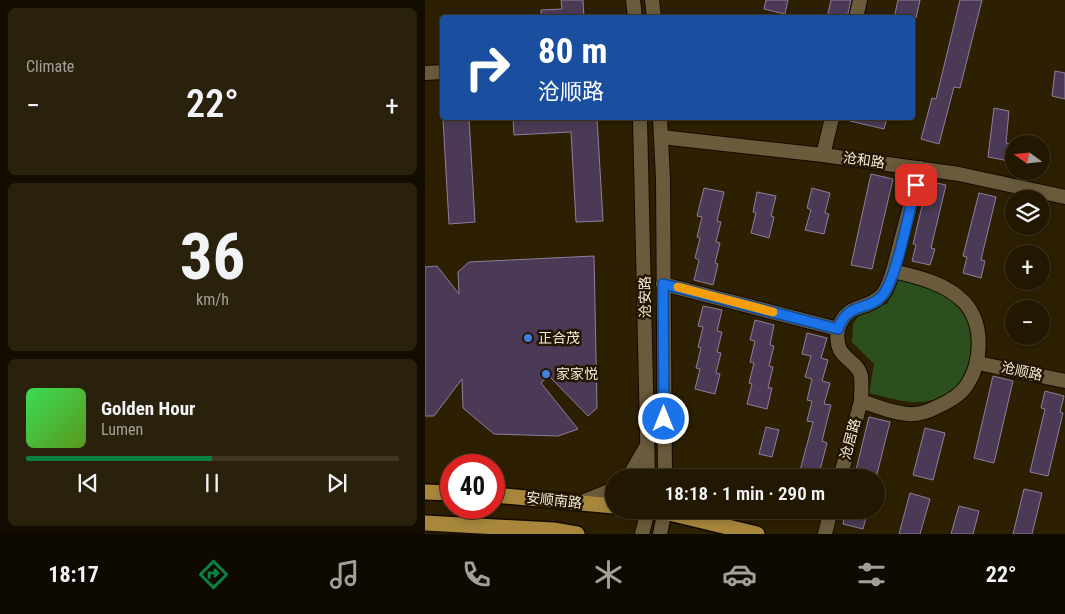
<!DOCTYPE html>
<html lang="en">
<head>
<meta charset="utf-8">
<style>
	body { margin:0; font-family:"Roboto Condensed","Noto Sans SC",sans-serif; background:#2a210c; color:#f1f3f6; height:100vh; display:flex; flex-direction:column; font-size:19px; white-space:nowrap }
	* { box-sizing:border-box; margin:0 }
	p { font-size:16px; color:#a2a099 }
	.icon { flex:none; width:28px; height:28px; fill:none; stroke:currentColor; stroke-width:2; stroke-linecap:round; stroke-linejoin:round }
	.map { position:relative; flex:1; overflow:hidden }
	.sheet { display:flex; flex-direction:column; gap:8px; padding:8px; background:#130d01; width:425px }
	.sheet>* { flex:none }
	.guide { position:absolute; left:15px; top:15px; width:475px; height:105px; border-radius:5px; box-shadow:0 2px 8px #0003,0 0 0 1px #3f3724; background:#1a4fa0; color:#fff; overflow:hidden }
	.needle { width:32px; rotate:285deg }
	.buttons { position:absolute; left:580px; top:135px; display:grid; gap:10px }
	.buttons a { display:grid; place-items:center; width:45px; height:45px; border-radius:50%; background:#221802; box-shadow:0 2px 8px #0003,0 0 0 1px #3f3724; font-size:25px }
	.speed { position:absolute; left:15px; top:454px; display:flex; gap:10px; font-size:25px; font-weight:700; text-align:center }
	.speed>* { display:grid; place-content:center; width:65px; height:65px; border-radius:50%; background:#221802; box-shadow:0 2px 8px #0003,0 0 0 1px #3f3724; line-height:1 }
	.speed .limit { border:8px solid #d22; background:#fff; color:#111 }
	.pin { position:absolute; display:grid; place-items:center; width:42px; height:42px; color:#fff; margin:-21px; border-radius:10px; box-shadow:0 2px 8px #0006 }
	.me { position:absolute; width:55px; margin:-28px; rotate:0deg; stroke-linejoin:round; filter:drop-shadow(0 0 4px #0008) }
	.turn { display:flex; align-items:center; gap:18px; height:105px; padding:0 15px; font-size:22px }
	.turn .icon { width:65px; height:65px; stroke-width:2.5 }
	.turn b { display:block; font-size:35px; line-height:42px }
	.big { font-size:38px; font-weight:600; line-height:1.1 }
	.sheet .tile { flex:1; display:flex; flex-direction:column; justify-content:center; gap:8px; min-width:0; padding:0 18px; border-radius:8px; background:#2a210c }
	.sheet .dial { align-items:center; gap:0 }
	.dial b { font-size:65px; line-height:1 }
	.song { display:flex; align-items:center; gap:15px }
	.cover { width:60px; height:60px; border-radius:8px; background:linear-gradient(135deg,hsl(130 70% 55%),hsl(90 70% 35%)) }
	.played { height:5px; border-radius:2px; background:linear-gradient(90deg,#0b8043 50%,#3f3724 50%) }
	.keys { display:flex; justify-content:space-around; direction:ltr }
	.heat { display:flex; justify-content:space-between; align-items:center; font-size:28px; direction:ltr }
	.trip { position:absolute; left:180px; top:469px; width:280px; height:50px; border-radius:25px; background:#221802; box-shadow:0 2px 8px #0003,0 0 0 1px #3f3724; font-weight:600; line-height:50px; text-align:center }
	.menu { display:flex; height:80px; justify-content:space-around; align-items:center; background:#0e0a01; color:#a2a099 }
	.menu .icon { width:35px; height:35px }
	.menu .current { color:#0b8043 }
	.menu b { font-size:22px; color:#f1f3f6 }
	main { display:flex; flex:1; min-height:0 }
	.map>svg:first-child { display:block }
</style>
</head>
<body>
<main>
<section class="sheet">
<div class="tile"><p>Climate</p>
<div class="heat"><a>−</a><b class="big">22°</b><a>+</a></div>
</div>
<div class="tile dial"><b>36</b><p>km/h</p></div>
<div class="tile">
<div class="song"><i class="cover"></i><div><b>Golden Hour</b><p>Lumen</p></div></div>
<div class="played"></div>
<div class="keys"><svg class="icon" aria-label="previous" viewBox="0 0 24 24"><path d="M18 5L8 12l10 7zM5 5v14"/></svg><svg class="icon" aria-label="pause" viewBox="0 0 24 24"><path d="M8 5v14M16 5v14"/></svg><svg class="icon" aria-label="next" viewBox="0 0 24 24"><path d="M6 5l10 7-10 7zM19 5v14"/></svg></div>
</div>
</section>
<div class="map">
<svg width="640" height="534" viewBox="0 0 640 534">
	<rect width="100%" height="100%" fill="#2d2002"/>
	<path fill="#2c501d" d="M474 279C494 284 524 287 538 303 548 315 553 340 551 355 549 373 525 396 508 400 486 406 466 398 444 393L449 364 427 342 428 324 438 309 462 304Z"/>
	<g fill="#4a3a56" stroke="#8f7e9d">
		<polygon points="136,0 158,0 159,18 116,18 116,10 137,9"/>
		<polygon points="341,0 363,0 360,14 339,9"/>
		<polygon points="406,0 426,0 422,18 402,18"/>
		<polygon points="473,0 495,0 491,18 469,18"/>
		<polygon points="535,0 557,0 535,88 529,87 514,144 496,139 507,98 511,99"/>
		<polygon points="630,71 640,73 640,99 627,96"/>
		<polygon points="569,108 584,111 581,143 589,145 589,162 563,157"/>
		<polygon points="44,118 50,222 24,224 18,119"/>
		<polygon points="88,118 172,118 178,221 151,222 146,132 89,135"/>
		<polygon points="425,118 462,118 459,129 425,121"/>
		<polygon points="446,174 468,179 447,269 426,265"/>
		<polygon points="503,181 521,185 506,248 510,249 505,265 487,261 491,245 488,244"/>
		<polygon points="279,188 299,192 292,221 296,222 291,242 295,243 290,263 293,264 288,285 269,280 274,260 270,258 275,238 272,237 277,217 272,216"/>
		<polygon points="387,188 405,193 400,213 404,214 399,234 380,230 386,210 382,208"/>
		<polygon points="332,192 351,196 346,216 349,217 344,238 326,233 331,213 328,212"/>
		<polygon points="554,193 571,197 556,260 560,261 556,278 538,273 542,257 538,256"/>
		<polygon points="169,256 172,408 163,416 124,376 116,383 153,429 133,436 69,434 38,408 37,379 9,416 0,416 0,267 12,266 34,294 33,272 44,262"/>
		<polygon points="278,306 297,310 292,331 297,332 292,352 296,353 291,373 295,374 290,394 270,389 275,369 271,368 276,348 273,347 278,327 273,326"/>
		<polygon points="330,320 349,325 345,345 349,346 344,366 348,367 343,388 347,388 342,409 322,404 327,384 324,383 329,363 325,362 330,341 325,340"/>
		<polygon points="382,333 402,338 396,358 403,360 397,381 405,383 399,404 406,405 397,441 402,443 393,478 373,478 388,422 382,421 387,401 382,400 387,379 380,377 386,356 377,354"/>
		<polygon points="568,376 588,381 569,463 549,458"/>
		<polygon points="620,391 639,396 635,412 638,413 623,476 605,472 620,409 616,408"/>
		<polygon points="444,417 465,422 451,478 429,478"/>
		<polygon points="341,427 354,430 347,457 334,454"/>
		<polygon points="500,428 520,433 508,480 488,475"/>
		<polygon points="599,489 617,493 607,534 588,534"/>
		<polygon points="485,493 505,499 495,534 474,534"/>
		<polygon points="534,506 554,511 548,534 526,534"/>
		<polygon points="421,510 443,510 438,529 418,524"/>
	</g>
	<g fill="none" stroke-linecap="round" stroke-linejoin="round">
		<defs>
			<g id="minor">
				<polyline points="208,0 210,18"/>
				<polyline points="227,0 229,18"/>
				<polyline points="431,18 435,0"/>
				<polyline points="0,73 18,72"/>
				<polyline points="215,118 223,478"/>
				<polyline points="235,118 238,179 240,478"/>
				<polyline points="236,137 398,155 534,174 640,197"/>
				<polyline points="398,155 407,118"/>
				<polyline points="468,271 495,168"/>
				<path d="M238 284 413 329C423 301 440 312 456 296 462 291 465 279 468 271 493 277 521 283 540 303 559 325 557 362 542 385 536 395 523 402 512 407 504 411 492 415 483 414 467 413 451 406 436 401 436 393 437 384 436 376 432 357 408 361 413 329"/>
				<polyline points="553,363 640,381"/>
				<polyline points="203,478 221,447"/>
				<polyline points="415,478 436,401"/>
				<polyline points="157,502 189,489"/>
				<polyline points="217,534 223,510"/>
				<polyline points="235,534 240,510"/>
				<polyline points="400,534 406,510"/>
			</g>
			<g id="major">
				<polyline points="0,492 26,493"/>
				<polyline points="69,495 189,506"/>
				<polyline points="219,510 240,512 332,534"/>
				<polyline points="0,523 128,530 152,534"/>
			</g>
		</defs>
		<use href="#minor" stroke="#130a00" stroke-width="16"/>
		<use href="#major" stroke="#130a00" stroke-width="18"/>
		<use href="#minor" stroke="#6a5b3c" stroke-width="14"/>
		<use href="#major" stroke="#a8873d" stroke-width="15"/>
	</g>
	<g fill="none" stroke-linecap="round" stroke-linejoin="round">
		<defs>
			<path id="route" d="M239 419 238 284 413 329C423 301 442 312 457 296 472 279 484 210 491 185"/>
		</defs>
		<use href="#route" stroke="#114b97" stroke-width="12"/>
		<use href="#route" stroke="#1a73e8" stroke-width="9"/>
		<polyline stroke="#f59e0b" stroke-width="9" points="253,287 348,312"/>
	</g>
	<g fill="#3f7fe0" stroke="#231600" stroke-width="2">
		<circle cx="103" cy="338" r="5"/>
		<circle cx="121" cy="374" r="5"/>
	</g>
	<g text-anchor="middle" stroke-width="5" stroke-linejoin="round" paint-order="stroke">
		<g font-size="14" fill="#f5ecdb" stroke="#231600">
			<text transform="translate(439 160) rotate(8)" y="5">沧和路</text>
			<text transform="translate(220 297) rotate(-91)" y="5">沧安路</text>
			<text transform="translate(597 371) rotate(12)" y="5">沧顺路</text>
			<text transform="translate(425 439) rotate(-75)" y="5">沧居路</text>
			<text transform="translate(129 500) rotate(6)" y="5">安顺南路</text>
		</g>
		<g font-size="14" fill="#f5ecdb" stroke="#231600" text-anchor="start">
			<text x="113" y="343">正合茂</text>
			<text x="131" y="379">家家悦</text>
		</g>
	</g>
</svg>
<div class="buttons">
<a><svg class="needle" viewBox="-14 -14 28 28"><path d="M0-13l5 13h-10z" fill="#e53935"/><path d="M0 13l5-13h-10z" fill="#a2a099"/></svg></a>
<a><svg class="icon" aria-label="layers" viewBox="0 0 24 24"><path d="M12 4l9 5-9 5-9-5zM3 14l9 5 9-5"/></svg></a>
<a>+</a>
<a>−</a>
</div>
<div class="speed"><div class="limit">40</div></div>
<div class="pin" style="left:491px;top:185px;background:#d93025"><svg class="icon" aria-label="arrive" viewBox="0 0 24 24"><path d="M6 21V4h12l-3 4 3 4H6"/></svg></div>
<svg class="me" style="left:239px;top:419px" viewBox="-20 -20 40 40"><circle r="17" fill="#1a73e8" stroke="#fff" stroke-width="3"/><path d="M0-11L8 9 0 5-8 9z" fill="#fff"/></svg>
<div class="trip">18:18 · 1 min · 290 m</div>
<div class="guide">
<div class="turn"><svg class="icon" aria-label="right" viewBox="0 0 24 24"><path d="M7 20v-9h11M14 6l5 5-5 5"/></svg><div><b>80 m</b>沧顺路</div></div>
</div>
</div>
</main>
<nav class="menu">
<b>18:17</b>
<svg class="icon current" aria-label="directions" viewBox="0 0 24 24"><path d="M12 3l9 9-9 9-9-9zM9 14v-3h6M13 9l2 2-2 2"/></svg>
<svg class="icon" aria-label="music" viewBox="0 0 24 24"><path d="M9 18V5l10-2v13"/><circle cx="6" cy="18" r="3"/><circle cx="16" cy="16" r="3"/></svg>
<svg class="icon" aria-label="phone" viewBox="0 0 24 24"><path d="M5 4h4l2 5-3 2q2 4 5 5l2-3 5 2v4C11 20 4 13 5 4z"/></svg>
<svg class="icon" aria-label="climate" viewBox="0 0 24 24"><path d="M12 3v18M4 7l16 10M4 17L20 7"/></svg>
<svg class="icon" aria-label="car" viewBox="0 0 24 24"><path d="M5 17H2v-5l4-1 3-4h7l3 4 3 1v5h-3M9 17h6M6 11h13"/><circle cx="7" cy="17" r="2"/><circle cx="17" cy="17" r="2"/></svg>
<svg class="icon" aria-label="filters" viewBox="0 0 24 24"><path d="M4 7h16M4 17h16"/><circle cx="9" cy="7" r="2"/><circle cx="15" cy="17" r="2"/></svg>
<b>22°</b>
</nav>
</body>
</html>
